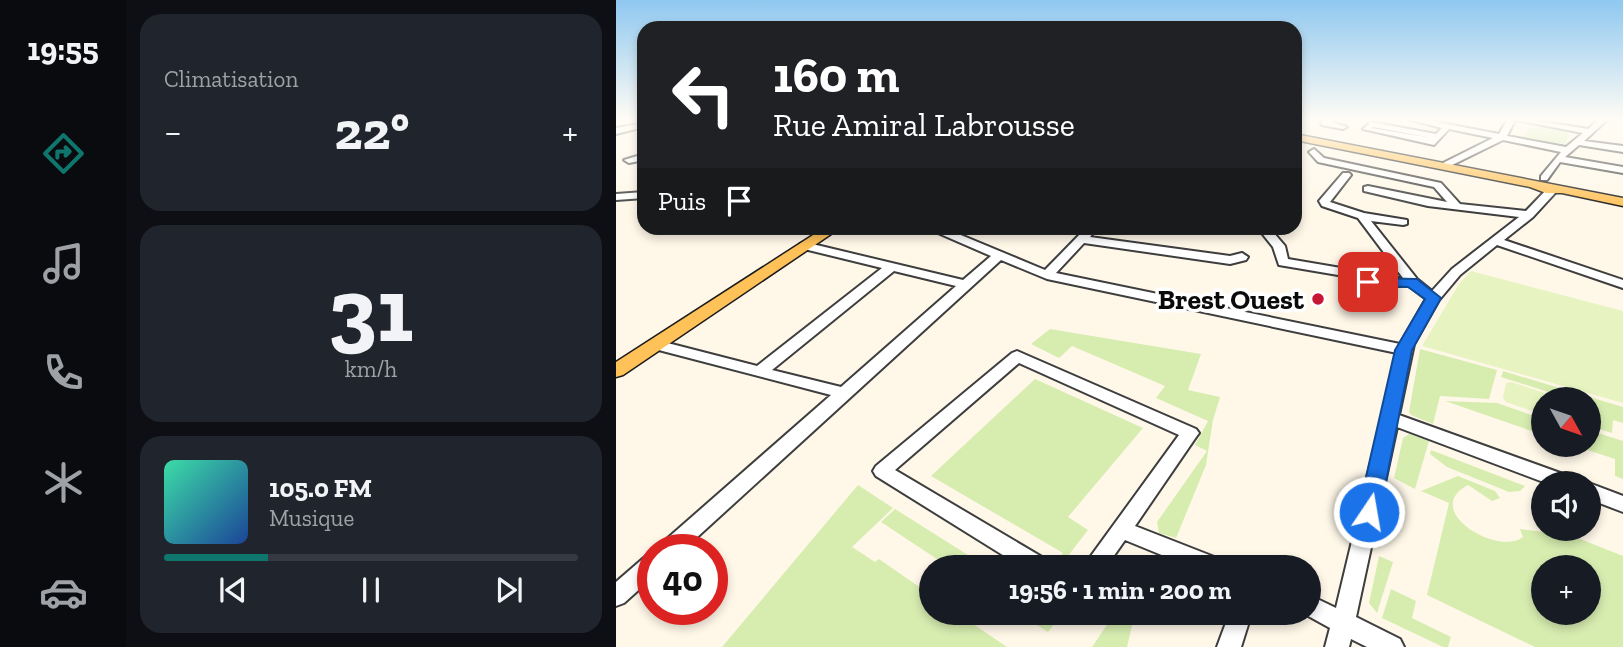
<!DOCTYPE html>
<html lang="fr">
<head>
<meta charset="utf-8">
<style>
	body { margin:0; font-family:"Zilla Slab",serif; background:#20242c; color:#f1f3f6; height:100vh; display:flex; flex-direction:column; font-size:26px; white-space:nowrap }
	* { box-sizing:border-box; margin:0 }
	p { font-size:23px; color:#9ea1a6 }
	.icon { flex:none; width:38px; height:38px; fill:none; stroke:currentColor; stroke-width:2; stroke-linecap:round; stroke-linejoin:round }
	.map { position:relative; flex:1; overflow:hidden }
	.panel { display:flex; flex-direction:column; gap:14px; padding:14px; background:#0d0f14; width:490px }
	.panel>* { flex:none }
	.guide { position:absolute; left:21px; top:21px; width:665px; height:214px; border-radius:21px; box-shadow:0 4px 10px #0003; background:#202124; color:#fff; overflow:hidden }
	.needle { width:46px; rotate:130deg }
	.buttons { position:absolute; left:915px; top:387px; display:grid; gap:14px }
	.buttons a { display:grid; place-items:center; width:70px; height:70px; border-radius:50%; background:#171b24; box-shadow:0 4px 10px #0003; font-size:35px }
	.speed { position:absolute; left:21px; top:534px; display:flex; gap:14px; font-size:35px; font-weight:700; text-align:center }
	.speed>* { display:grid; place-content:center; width:91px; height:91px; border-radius:50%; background:#171b24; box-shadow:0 4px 10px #0003; line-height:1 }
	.speed .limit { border:10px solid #d22; background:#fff; color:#111 }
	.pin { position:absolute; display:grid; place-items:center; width:60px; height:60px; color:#fff; margin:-30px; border-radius:14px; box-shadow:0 4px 10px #0006 }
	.me { position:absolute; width:77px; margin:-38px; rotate:12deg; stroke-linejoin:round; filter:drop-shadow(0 0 5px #0008) }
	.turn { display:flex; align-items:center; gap:24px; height:147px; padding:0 21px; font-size:32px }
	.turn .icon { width:91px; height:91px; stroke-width:2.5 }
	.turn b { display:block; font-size:49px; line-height:60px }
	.then { display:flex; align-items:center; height:66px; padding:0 21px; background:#0003; gap:14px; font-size:26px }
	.big { font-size:52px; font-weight:800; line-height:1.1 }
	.panel .widget { flex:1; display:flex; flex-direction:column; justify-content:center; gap:10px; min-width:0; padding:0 24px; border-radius:21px; background:#20242c }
	.panel .dial { align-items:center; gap:0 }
	.dial b { font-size:91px; line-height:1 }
	.song { display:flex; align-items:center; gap:21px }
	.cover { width:84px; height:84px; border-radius:10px; background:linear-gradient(135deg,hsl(160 70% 55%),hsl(220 70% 35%)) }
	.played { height:7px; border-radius:4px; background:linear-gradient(90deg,#0f766e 25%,#363941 25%) }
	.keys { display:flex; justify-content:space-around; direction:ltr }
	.heat { display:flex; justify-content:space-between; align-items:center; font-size:38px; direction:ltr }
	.trip { position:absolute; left:303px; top:555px; width:402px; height:70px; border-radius:35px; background:#171b24; box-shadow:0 4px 10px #0003; font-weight:800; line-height:70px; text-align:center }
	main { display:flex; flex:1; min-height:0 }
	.menu { display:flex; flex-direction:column; width:126px; justify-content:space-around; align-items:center; background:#090b0e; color:#9ea1a6 }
	.menu .icon { width:49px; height:49px }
	.menu .current { color:#0f766e }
	.menu b { font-size:32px; color:#f1f3f6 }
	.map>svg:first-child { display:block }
</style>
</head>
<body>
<main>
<nav class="menu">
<b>19:55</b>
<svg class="icon current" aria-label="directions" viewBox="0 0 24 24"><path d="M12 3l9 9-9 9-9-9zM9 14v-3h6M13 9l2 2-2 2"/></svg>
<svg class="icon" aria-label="music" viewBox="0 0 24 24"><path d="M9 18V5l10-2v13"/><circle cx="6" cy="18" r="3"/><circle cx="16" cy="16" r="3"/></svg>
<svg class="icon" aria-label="phone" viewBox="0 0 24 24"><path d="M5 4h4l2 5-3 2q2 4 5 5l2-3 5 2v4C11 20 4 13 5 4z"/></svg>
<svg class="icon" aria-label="climate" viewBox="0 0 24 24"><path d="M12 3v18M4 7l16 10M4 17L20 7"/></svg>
<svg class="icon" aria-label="car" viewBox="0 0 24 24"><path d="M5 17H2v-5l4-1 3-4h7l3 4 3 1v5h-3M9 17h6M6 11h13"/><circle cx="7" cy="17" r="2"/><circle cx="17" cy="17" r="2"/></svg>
</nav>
<section class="panel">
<div class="widget"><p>Climatisation</p>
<div class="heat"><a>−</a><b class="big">22°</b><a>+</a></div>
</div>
<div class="widget dial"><b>31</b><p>km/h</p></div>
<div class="widget">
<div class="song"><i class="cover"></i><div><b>105.0 FM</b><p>Musique</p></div></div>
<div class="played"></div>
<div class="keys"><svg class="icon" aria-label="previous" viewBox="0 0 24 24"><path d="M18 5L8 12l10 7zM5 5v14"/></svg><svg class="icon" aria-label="pause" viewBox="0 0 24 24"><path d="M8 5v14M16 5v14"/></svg><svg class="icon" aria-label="next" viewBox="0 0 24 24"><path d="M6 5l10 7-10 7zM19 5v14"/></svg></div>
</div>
</section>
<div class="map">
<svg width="1007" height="647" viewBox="0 0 1007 647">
	<rect width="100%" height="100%" fill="#fff8e9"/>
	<g fill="#d7edb0" fill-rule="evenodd">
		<polygon points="905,122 945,129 954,135 949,144 905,139 903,137 910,135 911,129 923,127"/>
		<polygon points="434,329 585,354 572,390 604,397 597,420 590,465 560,538 543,533 541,522 591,451 579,445 592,421 540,398 549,386 456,346 443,358 415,344"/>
		<polygon points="804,349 881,370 873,399 824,396 817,424 795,415 793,412"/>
		<polygon points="887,371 1007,407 1007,423 997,420 996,433 973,426 973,399 954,399 885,377"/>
		<polygon points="419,379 527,428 452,517 472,530 452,556 466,565 464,567 443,567 438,564 447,553 315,476"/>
		<polygon points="829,401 881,403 927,419 927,435"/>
		<polygon points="973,430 1007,441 1007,479 999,476 999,459 956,445 973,444"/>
		<polygon points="793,434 813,441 799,489 778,478 787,438"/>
		<polygon points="815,450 909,486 904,491 893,492 831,467 814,454"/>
		<path d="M842 476 879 491 884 498 876 501 852 485C804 510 882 557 907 537L904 529 927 532 924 525 928 528 939 529 1007 556V647H919L811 595 833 503 805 491ZM928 567H973V612H928Z"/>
		<polygon points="242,485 277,508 236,547 259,562 263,559 315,595 315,612 341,613 391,647 106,647"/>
		<polygon points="279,509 371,567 333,567 265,522"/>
		<polygon points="763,556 777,562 761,613 753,603"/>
		<polygon points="775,589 800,601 796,618 835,637 832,647 827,647 766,618"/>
		<polygon points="402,613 446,613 432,632"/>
		<polygon points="499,613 519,613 511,647 476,647"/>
	</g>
	<g fill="#e8f3c2">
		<polygon points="855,271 1007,311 1007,403 806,346 843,284"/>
		<polygon points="895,382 948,399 928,399 927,415 890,402 887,398 890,383"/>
	</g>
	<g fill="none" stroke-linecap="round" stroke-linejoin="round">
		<defs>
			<g id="minor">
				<polygon points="708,120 717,120 716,122 731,127 727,129 706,125 705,123"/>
				<path d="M795 120H810L883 134 891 120H899L891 136 950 147 967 133 900 120H917L972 129 982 120H991L968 141 1007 146V152L963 145 949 157 1007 167V173L944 162 931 180H925V176L945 152 887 140 830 168 825 165 827 163 877 138 833 129 818 145 747 129 755 122 820 134 826 128ZM757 127 816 138 756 128Z"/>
				<polygon points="28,123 28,127 0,134 0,128"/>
				<path d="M698 149 708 158 825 183 844 204 910 211 932 188H940V192L917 217 888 240 1007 280V288L881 245 844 275 823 300 798 344 783 415 958 478 960 483H930L781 427 740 617 784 639 788 647H751L735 639 733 647H709L714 628 685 612H693V595L720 608 781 353 431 279 385 260 67 550H42L45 544 215 395 35 348 33 345 40 340 141 366 266 268 184 248V244L188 242 347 280 375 256 315 230 314 228H328L429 270 470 228H481L474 237 614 256 626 253 632 257 630 260 614 264 468 243 440 273 784 344 810 299 793 286H752L728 276 663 265 657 247 645 232 648 228H658L657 232 669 246 672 259 731 269 754 278H787L742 218 706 206 703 201 727 173H733L735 175 714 202 748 213 791 220V224L787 225 755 221 801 279 816 291 836 269 903 217 812 206 748 191V187L752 186 831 202 818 187 702 162 693 152ZM278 271 340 286 225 387 156 370Z"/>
				<polygon points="28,154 28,160 13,163 8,160"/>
				<polygon points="28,192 28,198 0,200 0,194"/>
				<polygon points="401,351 580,429 583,433 580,437 519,526 606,560 610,567 575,567 509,540 490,567 467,567 563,435 403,363 279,470 431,560 435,567 406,567 260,476 257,471 260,466 396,353"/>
				<polygon points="973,483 1007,496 1007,512 973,499"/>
				<polygon points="37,554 37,577 8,603 0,606 0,582 30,556"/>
				<polygon points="614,612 636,612 625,647 601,647"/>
			</g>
			<g id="major">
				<polygon points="679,134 1007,198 1007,206 946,193 930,193 914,187 679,140"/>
				<polygon points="208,228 224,228 7,375 0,377 0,362"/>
			</g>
		</defs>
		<use href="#minor" stroke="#3e3e3e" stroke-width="4"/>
		<use href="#major" stroke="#1c1c1c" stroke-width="3"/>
		<use href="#minor" fill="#fff" fill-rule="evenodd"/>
		<use href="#major" fill="#ffc259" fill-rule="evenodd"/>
	</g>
	<linearGradient id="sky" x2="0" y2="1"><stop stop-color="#8fc8f0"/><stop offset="0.57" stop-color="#fffcf5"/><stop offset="1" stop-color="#fffcf5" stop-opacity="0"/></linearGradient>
	<rect width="1007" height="210" fill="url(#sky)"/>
	<polygon fill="#1a73e8" stroke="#114b97" stroke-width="2" points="752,278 801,279 825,298 796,350 764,512 761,519 753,521 745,519 742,512 779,350 809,299 792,287 747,285 745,282"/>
	<circle fill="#c71735" stroke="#fff" stroke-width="2.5" cx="702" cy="299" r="7"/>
	<g text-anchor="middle" stroke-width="7" stroke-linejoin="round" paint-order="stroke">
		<g font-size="28" font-weight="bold" fill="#0b0b0b" stroke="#fff" text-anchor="end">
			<text x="688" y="309">Brest Ouest</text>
		</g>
	</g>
</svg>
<div class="buttons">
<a><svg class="needle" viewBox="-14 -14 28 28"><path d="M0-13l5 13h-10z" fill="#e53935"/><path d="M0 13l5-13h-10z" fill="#9ea1a6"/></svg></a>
<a><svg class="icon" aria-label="sound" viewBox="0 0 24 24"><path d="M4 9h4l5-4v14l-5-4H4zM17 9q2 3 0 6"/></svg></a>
<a>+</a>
</div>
<div class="speed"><div class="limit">40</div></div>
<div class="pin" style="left:752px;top:282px;background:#d93025"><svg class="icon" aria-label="arrive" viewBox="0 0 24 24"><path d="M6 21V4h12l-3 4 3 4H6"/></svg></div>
<svg class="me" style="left:753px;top:512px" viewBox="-20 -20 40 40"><circle r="17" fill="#1a73e8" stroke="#fff" stroke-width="3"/><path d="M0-11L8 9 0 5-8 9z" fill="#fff"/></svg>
<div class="trip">19:56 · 1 min · 200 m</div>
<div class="guide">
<div class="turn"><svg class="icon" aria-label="left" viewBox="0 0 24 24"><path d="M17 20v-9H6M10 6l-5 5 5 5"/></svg><div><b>160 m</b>Rue Amiral Labrousse</div></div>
<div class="then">Puis<svg class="icon" aria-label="arrive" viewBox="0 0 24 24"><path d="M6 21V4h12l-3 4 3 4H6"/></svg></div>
</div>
</div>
</main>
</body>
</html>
